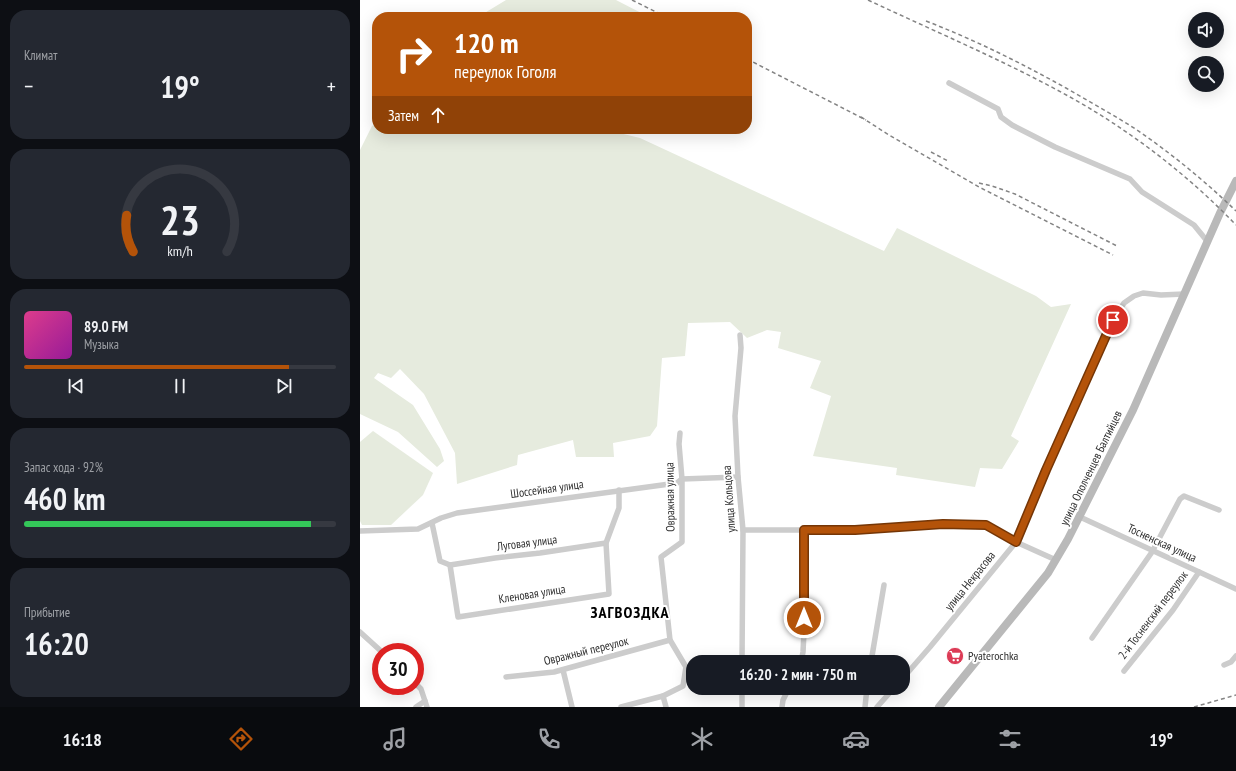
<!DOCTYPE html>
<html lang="ru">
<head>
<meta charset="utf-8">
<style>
	body { margin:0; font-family:"PT Sans Narrow",sans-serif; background:#242831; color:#f1f3f6; height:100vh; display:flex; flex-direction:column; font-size:15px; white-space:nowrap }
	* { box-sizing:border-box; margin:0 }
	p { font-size:13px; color:#9ea1a6 }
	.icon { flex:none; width:22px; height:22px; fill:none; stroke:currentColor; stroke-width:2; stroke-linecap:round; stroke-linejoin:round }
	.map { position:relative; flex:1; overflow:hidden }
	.drawer { display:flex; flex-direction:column; gap:10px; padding:10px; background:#0d0f14; width:360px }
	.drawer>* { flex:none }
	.top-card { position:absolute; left:12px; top:12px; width:380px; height:122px; border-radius:16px; box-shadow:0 4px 16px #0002; background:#b45309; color:#fff; overflow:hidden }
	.buttons { position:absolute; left:828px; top:12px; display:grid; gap:8px }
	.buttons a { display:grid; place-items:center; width:36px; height:36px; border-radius:50%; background:#171b24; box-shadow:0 4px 16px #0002; font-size:20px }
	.speed { position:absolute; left:12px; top:643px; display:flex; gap:8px; font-size:20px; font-weight:700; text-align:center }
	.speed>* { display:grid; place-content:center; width:52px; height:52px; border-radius:50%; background:#171b24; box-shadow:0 4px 16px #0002; line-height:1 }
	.speed .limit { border:6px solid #d22; background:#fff; color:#111 }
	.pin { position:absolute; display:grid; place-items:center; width:34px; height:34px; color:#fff; margin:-17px; border:2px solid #fff; border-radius:50%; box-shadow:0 1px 4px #0007 }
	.me { position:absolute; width:44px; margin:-22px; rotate:0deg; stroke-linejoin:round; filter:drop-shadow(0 0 3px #0008) }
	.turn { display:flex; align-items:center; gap:14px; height:84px; padding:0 16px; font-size:18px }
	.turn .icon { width:52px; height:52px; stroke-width:2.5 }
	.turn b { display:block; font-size:28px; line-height:34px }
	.then { display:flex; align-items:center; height:38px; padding:0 16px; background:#0003; gap:8px; font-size:15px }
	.big { font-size:30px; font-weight:800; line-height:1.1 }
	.drawer .card { flex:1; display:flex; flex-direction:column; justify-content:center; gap:6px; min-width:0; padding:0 14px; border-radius:16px; background:#242831 }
	.drawer .dial { align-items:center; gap:0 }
	.dial svg { height:104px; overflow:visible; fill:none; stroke:#363941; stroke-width:7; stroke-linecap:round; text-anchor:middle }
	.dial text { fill:#f1f3f6; stroke:none }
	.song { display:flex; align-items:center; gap:12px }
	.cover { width:48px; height:48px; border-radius:6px; background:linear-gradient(135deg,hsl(330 70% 55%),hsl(300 70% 35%)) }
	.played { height:4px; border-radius:2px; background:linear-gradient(90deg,#b45309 85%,#363941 85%) }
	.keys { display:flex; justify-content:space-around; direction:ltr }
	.heat { display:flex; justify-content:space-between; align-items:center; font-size:22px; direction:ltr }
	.charge { height:6px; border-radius:3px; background:linear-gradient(90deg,#34c759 92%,#363941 0) }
	.trip { position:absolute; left:326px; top:655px; width:224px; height:40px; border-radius:16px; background:#171b24; box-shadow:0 4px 16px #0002; font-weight:800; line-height:40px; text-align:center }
	.dock { display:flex; height:64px; justify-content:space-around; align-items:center; background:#090b0e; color:#9ea1a6 }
	.dock .icon { width:28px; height:28px }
	.dock .current { color:#b45309 }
	.dock b { font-size:18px; color:#f1f3f6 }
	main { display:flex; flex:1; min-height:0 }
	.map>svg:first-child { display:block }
</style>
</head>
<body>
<main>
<section class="drawer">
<div class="card"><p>Климат</p>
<div class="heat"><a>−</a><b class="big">19°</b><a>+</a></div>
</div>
<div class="card dial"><svg viewBox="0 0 100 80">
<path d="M14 69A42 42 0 1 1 86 69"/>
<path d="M14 69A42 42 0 0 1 9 41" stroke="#b45309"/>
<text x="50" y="56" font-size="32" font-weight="700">23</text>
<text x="50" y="72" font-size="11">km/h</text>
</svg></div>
<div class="card">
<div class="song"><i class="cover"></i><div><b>89.0 FM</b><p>Музыка</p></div></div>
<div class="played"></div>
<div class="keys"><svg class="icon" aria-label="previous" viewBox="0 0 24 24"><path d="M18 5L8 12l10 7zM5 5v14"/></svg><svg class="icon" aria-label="pause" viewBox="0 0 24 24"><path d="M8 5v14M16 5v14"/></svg><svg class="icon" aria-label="next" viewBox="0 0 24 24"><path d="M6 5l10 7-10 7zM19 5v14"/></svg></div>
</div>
<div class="card"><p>Запас хода · 92%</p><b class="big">460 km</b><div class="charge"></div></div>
<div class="card"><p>Прибытие</p><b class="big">16:20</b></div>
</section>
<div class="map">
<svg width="876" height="707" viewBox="0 0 876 707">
	<rect width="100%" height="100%" fill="#fff"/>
	<g fill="#e6ebde">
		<polygon points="146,0 256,0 289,17 118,17"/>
		<polygon points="17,122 17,129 253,129 251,131 280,138 524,251 537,228 676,296 691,307 711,304 651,436 659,441 642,469 620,468 615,487 536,475 537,468 453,456 471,396 450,388 461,361 418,348 421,332 407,330 387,338 370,322 328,323 325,356 302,358 297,426 290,436 253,443 254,457 216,457 213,440 158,455 157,465 97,484 95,453 64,394 40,369 31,378 18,373 14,378 53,405 80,449 84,461 77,467 38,432 0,414 0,150 12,126"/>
		<polygon points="13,431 73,473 63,495 31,525 2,525 0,521 0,442"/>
	</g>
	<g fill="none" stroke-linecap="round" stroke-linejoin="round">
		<g stroke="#ccc" stroke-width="5.5">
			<polyline points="589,83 638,109 641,117 652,125 695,147 770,179 782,192 834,225 847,241"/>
			<polyline points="380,335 381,348 375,416 378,477 383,530 382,662"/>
			<polyline points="720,517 876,589"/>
			<polyline points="72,523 80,561 90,565 135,558 180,553 246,543"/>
			<polyline points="383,530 495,530 583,524 626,525 656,542 696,560"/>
			<polyline points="0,531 58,529 81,518 97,513 317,483 322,479 378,477"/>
			<polyline points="90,565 98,617 249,594 246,543 259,508 259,490"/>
			<polyline points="0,632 22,652"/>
			<polyline points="732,638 792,552 820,499 824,496 859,510"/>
			<polyline points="441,662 443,652 444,632 444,530"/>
			<polyline points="511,662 524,585"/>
			<polyline points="864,665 871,662 876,656"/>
			<polyline points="203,670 212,707"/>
			<polyline points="764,671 813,610 839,572"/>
			<polyline points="146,677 194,672 310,640"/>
			<polyline points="543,678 570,647 656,542 686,470 753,320 764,303 774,296 783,293 801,295 824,294"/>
			<polyline points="55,683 61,689 67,707"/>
			<polyline points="303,696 306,707"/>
			<polyline points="56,707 65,701"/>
			<polyline points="261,707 303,696 323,686 326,667 310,640 301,557 322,542 322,479 319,444 320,433"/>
			<polyline points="382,707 382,688"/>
			<polyline points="422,707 423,700 429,688"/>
			<polyline points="505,707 507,688"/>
			<polyline points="517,707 534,688"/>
		</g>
		<polyline stroke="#b9b9b9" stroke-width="8" points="579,707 688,573 708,539 773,410 860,213 876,181"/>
		<g stroke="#848484" stroke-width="1.5" stroke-dasharray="4 3" stroke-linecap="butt">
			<polyline points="272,0 306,17"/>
			<path d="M508 0C576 32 645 61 710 97 771 131 828 175 876 225"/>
			<path d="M566 21C615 40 661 63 706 88 730 102 754 115 777 130 812 154 846 182 876 211"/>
			<polyline points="387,59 506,120"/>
			<polyline points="501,117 529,135 619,187 753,255"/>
			<polyline points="571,152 588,161"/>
			<polyline points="619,183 632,186 655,194 757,246"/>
			<polyline points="834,707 876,695"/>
		</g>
	</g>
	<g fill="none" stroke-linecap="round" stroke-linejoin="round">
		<defs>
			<polyline id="route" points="444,618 444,530 495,530 583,524 626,525 656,542 686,470 753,320"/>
		</defs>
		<use href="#route" stroke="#753606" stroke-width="10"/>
		<use href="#route" stroke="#b45309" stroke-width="7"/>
	</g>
	<defs>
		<symbol id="supermarket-disc" viewBox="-11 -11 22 22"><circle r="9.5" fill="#dc3b56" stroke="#fff"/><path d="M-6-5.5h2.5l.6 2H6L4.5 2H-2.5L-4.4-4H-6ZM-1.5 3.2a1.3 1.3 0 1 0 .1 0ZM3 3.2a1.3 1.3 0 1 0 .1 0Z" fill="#fff"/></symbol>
	</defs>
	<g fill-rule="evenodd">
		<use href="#supermarket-disc" x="585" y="646" width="20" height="20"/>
	</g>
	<g text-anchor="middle" stroke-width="4" stroke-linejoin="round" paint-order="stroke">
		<g font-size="12" fill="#2f2f2f" stroke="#fff">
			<text transform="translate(731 468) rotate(-64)" y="4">улица Ополченцев Балтийцев</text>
			<text transform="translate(187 489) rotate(-8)" y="4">Шоссейная улица</text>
			<text transform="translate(310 497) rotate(-91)" y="4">Овражная улица</text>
			<text transform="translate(369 499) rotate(-94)" y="4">улица Кольцова</text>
			<text transform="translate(167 543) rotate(-7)" y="4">Луговая улица</text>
			<text transform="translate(802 543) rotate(25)" y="4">Тосненская улица</text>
			<text transform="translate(610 581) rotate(-51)" y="4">улица Некрасова</text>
			<text transform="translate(172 594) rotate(-9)" y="4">Кленовая улица</text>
			<text transform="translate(793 615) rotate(-53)" y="4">2-й Тосненский переулок</text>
			<text transform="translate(226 651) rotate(-14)" y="4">Овражный переулок</text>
		</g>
		<g font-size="12" fill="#2f2f2f" stroke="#fff" text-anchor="start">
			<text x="608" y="660">Pyaterochka</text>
		</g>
		<g font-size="16" font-weight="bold" letter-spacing="1" fill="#000" stroke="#fff">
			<text x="270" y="618">ЗАГВОЗДКА</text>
		</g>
	</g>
</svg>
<div class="buttons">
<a><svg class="icon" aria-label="sound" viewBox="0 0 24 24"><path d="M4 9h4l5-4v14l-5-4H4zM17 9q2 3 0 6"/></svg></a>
<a><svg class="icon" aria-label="search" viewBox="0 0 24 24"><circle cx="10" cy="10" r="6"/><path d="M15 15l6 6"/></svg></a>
</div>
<div class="speed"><div class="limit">30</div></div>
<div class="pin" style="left:753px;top:320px;background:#d93025"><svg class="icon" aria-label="arrive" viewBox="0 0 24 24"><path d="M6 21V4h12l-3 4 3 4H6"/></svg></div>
<svg class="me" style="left:444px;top:618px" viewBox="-20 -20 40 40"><circle r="17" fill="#b45309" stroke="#fff" stroke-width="3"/><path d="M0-11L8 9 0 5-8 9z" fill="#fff"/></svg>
<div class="trip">16:20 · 2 мин · 750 m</div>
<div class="top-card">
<div class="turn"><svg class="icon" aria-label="right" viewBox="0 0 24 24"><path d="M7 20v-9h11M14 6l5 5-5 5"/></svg><div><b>120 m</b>переулок Гоголя</div></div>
<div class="then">Затем<svg class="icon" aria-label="ahead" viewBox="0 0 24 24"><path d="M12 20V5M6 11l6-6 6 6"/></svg></div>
</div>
</div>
</main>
<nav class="dock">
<b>16:18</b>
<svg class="icon current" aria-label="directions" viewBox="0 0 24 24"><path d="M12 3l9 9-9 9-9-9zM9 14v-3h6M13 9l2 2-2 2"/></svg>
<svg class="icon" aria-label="music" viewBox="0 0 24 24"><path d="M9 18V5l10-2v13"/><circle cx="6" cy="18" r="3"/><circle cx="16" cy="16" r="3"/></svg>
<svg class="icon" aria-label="phone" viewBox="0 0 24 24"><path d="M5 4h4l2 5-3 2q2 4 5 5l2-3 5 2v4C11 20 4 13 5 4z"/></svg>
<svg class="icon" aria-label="climate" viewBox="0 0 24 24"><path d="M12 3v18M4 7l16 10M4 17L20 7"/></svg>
<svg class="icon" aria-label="car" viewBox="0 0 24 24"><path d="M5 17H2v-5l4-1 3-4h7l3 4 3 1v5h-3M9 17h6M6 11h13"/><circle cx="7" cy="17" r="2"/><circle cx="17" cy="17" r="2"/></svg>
<svg class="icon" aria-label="filters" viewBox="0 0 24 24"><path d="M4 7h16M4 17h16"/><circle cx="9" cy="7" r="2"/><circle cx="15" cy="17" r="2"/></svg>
<b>19°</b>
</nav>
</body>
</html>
